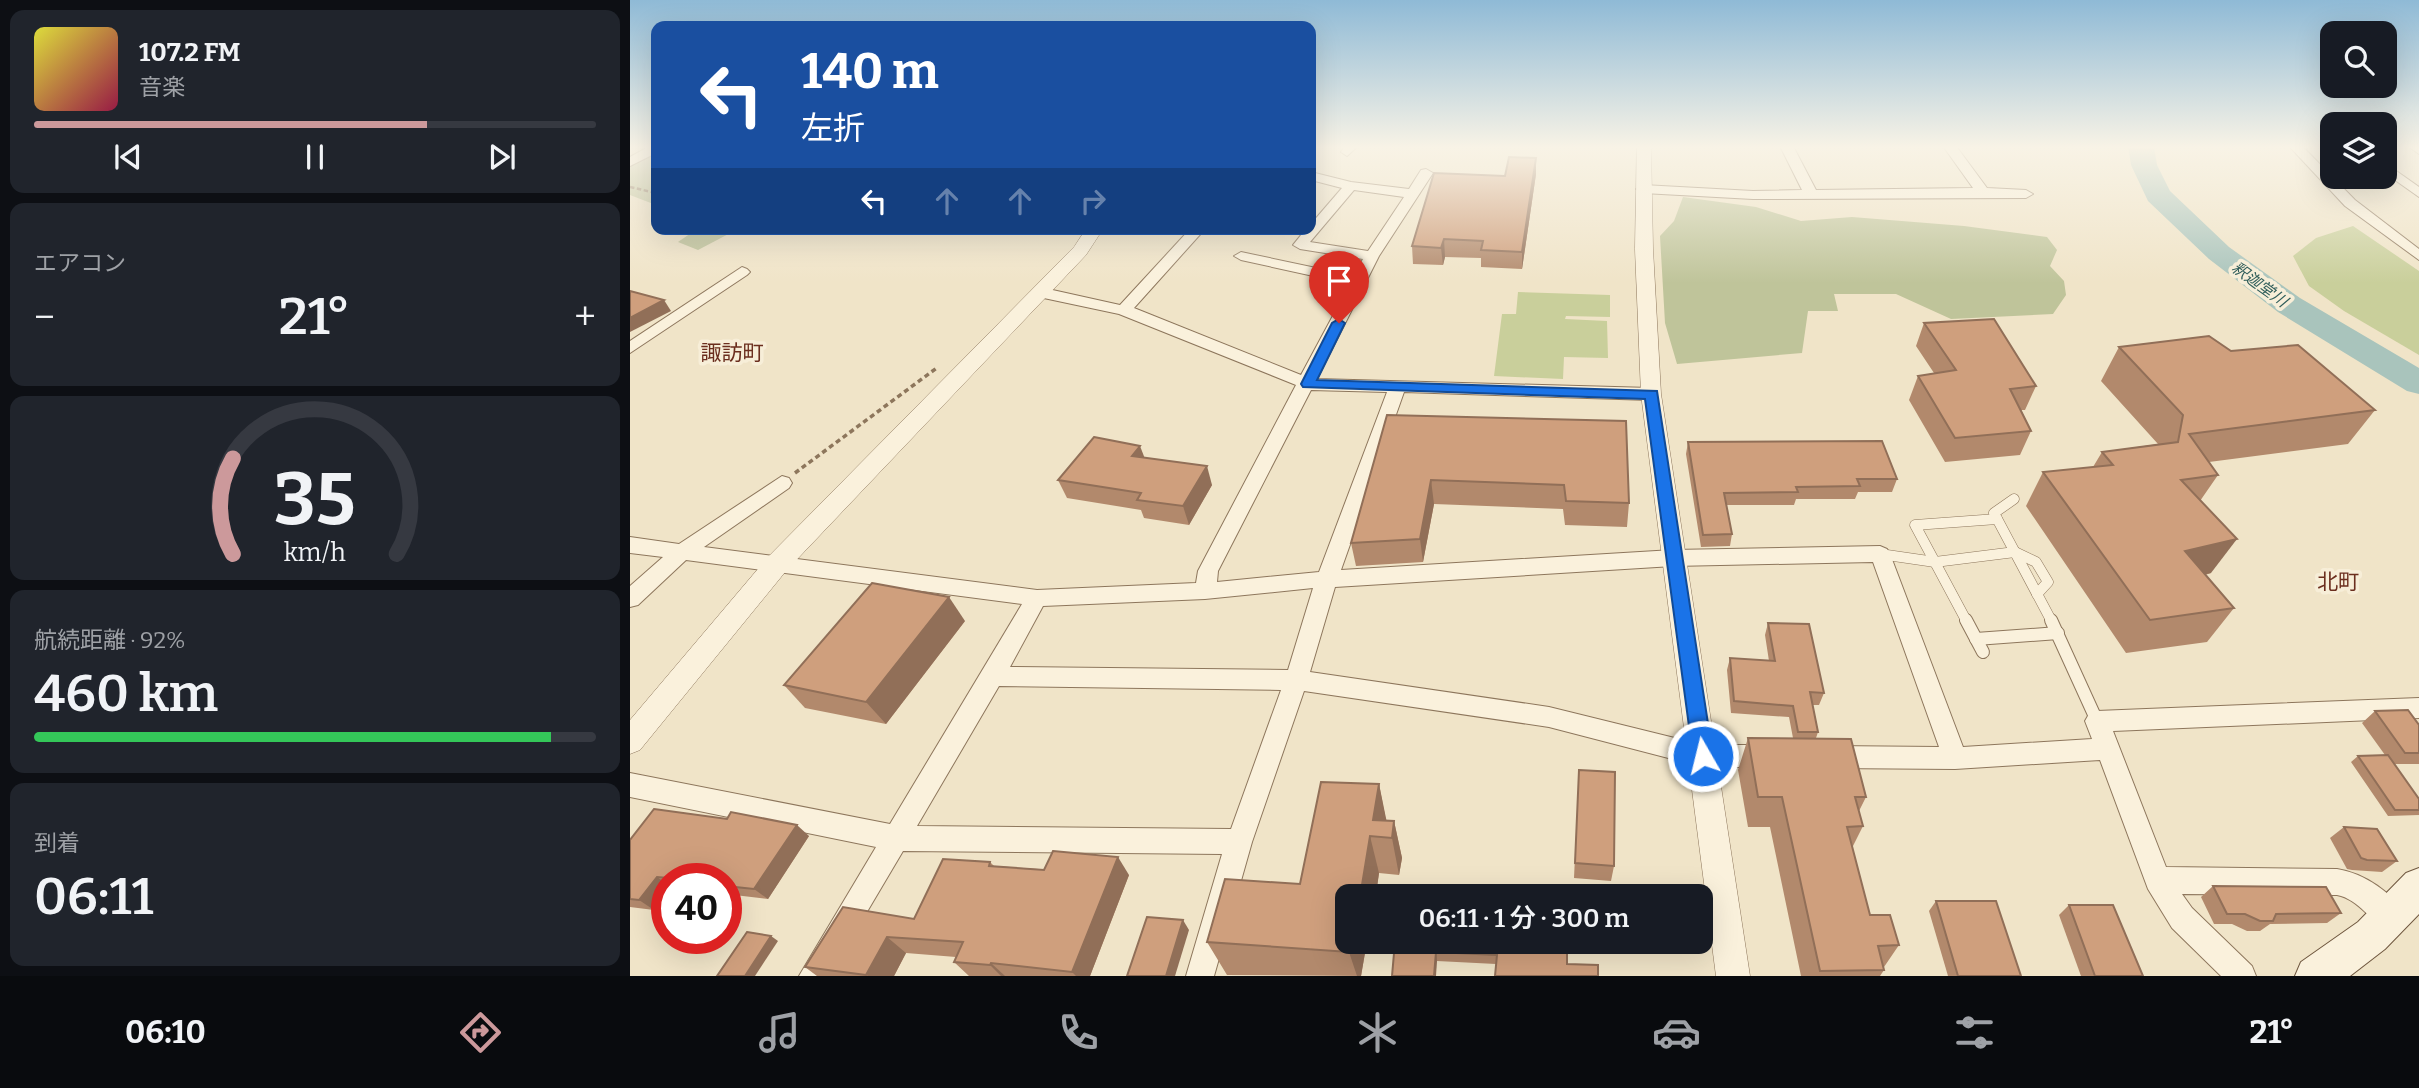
<!DOCTYPE html>
<html lang="ja">
<head>
<meta charset="utf-8">
<style>
	body { margin:0; font-family:Bitter,"Noto Sans JP",serif; background:#20242c; color:#f1f3f6; height:100vh; display:flex; flex-direction:column; font-size:26px; white-space:nowrap }
	* { box-sizing:border-box; margin:0 }
	p { font-size:23px; color:#9ea1a6 }
	.icon { flex:none; width:38px; height:38px; fill:none; stroke:currentColor; stroke-width:2; stroke-linecap:round; stroke-linejoin:round }
	.map { position:relative; flex:1; overflow:hidden }
	.sheet { display:flex; flex-direction:column; gap:10px; padding:10px; background:#0d0f14; width:630px }
	.sheet>* { flex:none }
	.banner { position:absolute; left:21px; top:21px; width:665px; height:214px; border-radius:14px; box-shadow:0 7px 28px #0002; background:#1a4fa0; color:#fff; overflow:hidden }
	.buttons { position:absolute; left:1690px; top:21px; display:grid; gap:14px }
	.buttons a { display:grid; place-items:center; width:77px; height:77px; border-radius:14px; background:#171b24; box-shadow:0 7px 28px #0002; font-size:35px }
	.speed { position:absolute; left:21px; top:863px; display:flex; gap:14px; font-size:35px; font-weight:700; text-align:center }
	.speed>* { display:grid; place-content:center; width:91px; height:91px; border-radius:50%; background:#171b24; box-shadow:0 7px 28px #0002; line-height:1 }
	.speed .limit { border:10px solid #d22; background:#fff; color:#111 }
	.pin { position:absolute; display:grid; place-items:center; width:60px; height:60px; color:#fff; margin:-72px -30px; border-radius:50% 50% 50% 0; rotate:-45deg; box-shadow:0 0 7px #0007 }
	.pin .icon { rotate:45deg }
	.me { position:absolute; width:77px; margin:-38px; rotate:352deg; stroke-linejoin:round; filter:drop-shadow(0 0 5px #0008) }
	.turn { display:flex; align-items:center; gap:24px; height:147px; padding:0 35px; font-size:32px }
	.turn .icon { width:91px; height:91px; stroke-width:2.5 }
	.turn b { display:block; font-size:49px; line-height:60px }
	.lanes { display:flex; align-items:center; height:66px; padding:0 35px; background:#0003; justify-content:center; gap:35px; direction:ltr }
	.lanes .off { opacity:.35 }
	.big { font-size:52px; font-weight:600; line-height:1.1 }
	.sheet .tile { flex:1; display:flex; flex-direction:column; justify-content:center; gap:10px; min-width:0; padding:0 24px; border-radius:14px; background:#20242c }
	.sheet .dial { align-items:center; gap:0 }
	.dial svg { height:182px; overflow:visible; fill:none; stroke:#363941; stroke-width:7; stroke-linecap:round; text-anchor:middle }
	.dial text { fill:#f1f3f6; stroke:none }
	.song { display:flex; align-items:center; gap:21px }
	.cover { width:84px; height:84px; border-radius:10px; background:linear-gradient(135deg,hsl(60 70% 55%),hsl(340 70% 35%)) }
	.played { height:7px; border-radius:4px; background:linear-gradient(90deg,#cc999b 70%,#363941 70%) }
	.keys { display:flex; justify-content:space-around; direction:ltr }
	.heat { display:flex; justify-content:space-between; align-items:center; font-size:38px; direction:ltr }
	.charge { height:10px; border-radius:5px; background:linear-gradient(90deg,#34c759 92%,#363941 0) }
	.trip { position:absolute; left:705px; top:884px; width:378px; height:70px; border-radius:14px; background:#171b24; box-shadow:0 7px 28px #0002; font-weight:600; line-height:70px; text-align:center }
	.menu { display:flex; height:112px; justify-content:space-around; align-items:center; background:#090b0e; color:#9ea1a6 }
	.menu .icon { width:49px; height:49px }
	.menu .on { color:#cc999b }
	.menu b { font-size:32px; color:#f1f3f6 }
	main { display:flex; flex:1; min-height:0 }
	.map>svg:first-child { display:block }
</style>
</head>
<body>
<main>
<section class="sheet">
<div class="tile">
<div class="song"><i class="cover"></i><div><b>107.2 FM</b><p>音楽</p></div></div>
<div class="played"></div>
<div class="keys"><svg class="icon" aria-label="previous" viewBox="0 0 24 24"><path d="M18 5L8 12l10 7zM5 5v14"/></svg><svg class="icon" aria-label="pause" viewBox="0 0 24 24"><path d="M8 5v14M16 5v14"/></svg><svg class="icon" aria-label="next" viewBox="0 0 24 24"><path d="M6 5l10 7-10 7zM19 5v14"/></svg></div>
</div>
<div class="tile"><p>エアコン</p>
<div class="heat"><a>−</a><b class="big">21°</b><a>+</a></div>
</div>
<div class="tile dial"><svg viewBox="0 0 100 80">
<path d="M14 69A42 42 0 1 1 86 69"/>
<path d="M14 69A42 42 0 0 1 14 27" stroke="#cc999b"/>
<text x="50" y="56" font-size="32" font-weight="700">35</text>
<text x="50" y="72" font-size="11">km/h</text>
</svg></div>
<div class="tile"><p>航続距離 · 92%</p><b class="big">460 km</b><div class="charge"></div></div>
<div class="tile"><p>到着</p><b class="big">06:11</b></div>
</section>
<div class="map">
<svg width="1789" height="976" viewBox="0 0 1789 976">
	<rect width="100%" height="100%" fill="#f0e4c8"/>
	<g fill="#c9cf9b">
		<polygon points="1723,226 1789,271 1789,355 1714,311 1679,286 1663,256 1686,238"/>
		<polygon points="888,292 980,295 980,317 936,316 935,319 977,321 978,358 934,357 933,379 864,376 872,314 886,314"/>
	</g>
	<g fill="#bfc49a">
		<polygon points="26,152 26,205 0,195 0,165"/>
		<polygon points="1053,197 1126,207 1171,221 1222,217 1334,226 1417,237 1427,250 1420,266 1434,281 1436,295 1423,314 1321,319 1266,294 1204,294 1208,311 1178,311 1172,353 1047,364 1035,323 1030,236 1044,221"/>
		<polygon points="67,229 108,229 68,250 48,242"/>
	</g>
	<g fill="none" stroke-linecap="round" stroke-linejoin="round">
		<polygon fill="#a9c4bc" fill-rule="evenodd" points="1498,146 1524,146 1527,165 1540,191 1599,247 1670,298 1789,368 1789,394 1777,391 1648,312 1579,259 1518,201 1501,165"/>
		<defs>
			<g id="service-far1">
				<polyline points="1384,499 1364,513 1422,622"/>
				<polyline points="1250,554 1305,562 1385,552 1406,562 1418,582 1407,594"/>
				<polyline points="1337,622 1285,525 1367,519"/>
			</g>
			<g id="service">
				<polyline points="1336,620 1353,652"/>
				<polyline points="1421,620 1467,721"/>
				<polyline points="1346,639 1428,633"/>
			</g>
			<g id="minor">
				<polygon points="20,146 26,146 26,153 0,166 0,157"/>
				<polygon points="715,146 728,146 717,156 711,152"/>
				<polygon points="1150,146 1163,146 1186,190 1343,188 1313,146 1326,146 1357,188 1396,190 1403,194 1396,198 1123,199 1013,193 1006,189 1013,185 1123,191 1172,190"/>
				<polygon points="1659,146 1672,146 1725,200 1789,249 1789,260 1715,206"/>
				<polygon points="1778,146 1789,146 1789,154"/>
				<polygon points="1755,163 1789,187 1789,197 1755,173"/>
				<path d="M796 169 803 173 749 256 687 379 1021 388 1030 394 1021 400 774 392 711 570 1043 550 1250 546 1257 549 1260 554 1333 747 1462 739 1455 721 1459 714 1467 711 1789 698V718L1483 731 1536 867 1707 869C1733 873 1765 893 1776 918L1772 928 1762 932C1741 923 1729 899 1707 895L1552 894 1562 908 1622 966 1626 976H1591L1542 928 1518 889 1470 760 1325 769 1200 768 1191 765 1188 757 1191 749 1200 746 1309 747 1243 562 1043 566 705 587 680 672 919 707 1073 745H1139L1148 748 1151 756 1148 764 1139 767H1073L919 727 674 691 622 842 584 976H556L592 854 273 851 199 976H169L246 847 0 797V773L260 824 392 604 56 560 8 605 0 607V586L33 557 0 553V537L49 544 152 476 159 478 162 483 159 488 74 547 407 590 566 583 568 571 666 385 489 314 409 297 401 292 409 287 490 305 560 229H575L504 308 671 375 720 284 611 260 604 256 611 252 724 276 733 259 670 249 663 245 676 229H681V224L712 188 681 180V172L721 182 779 189 791 170ZM724 190 774 197 738 251 680 242ZM681 390 757 392 689 572 587 582 588 571ZM683 588 658 670 380 667 413 606 575 599ZM369 686 651 690 601 829 287 826Z"/>
				<polygon points="112,267 117,269 120,272 117,275 0,353 0,341"/>
			</g>
			<g id="tertiary">
				<polygon points="1007,146 1021,146 1023,249 1031,394 1120,976 1086,976 1011,394 1005,249"/>
				<polygon points="456,229 473,229 456,255 156,571 10,750 0,754 0,720 138,557 444,247"/>
			</g>
			<polygon id="secondary" points="1789,868 1789,914 1755,949 1720,976 1665,976 1671,962 1728,922 1776,873"/>
		</defs>
		<use href="#service-far1" stroke="#8d765c" stroke-width="11"/>
		<use href="#service" stroke="#8d765c" stroke-width="14"/>
		<use href="#minor" stroke="#8d765c" stroke-width="2"/>
		<use href="#tertiary" stroke="#8d765c" stroke-width="1"/>
		<use href="#secondary" stroke="#6f573f" stroke-width="2"/>
		<polyline stroke="#8d765c" stroke-width="2.5" stroke-dasharray="4.5 2.5" stroke-linecap="butt" points="0,187 26,193"/>
		<polyline stroke="#8d765c" stroke-width="3.5" stroke-dasharray="5 3.5" stroke-linecap="butt" points="165,473 308,367"/>
		<use href="#service-far1" stroke="#faf1dc" stroke-width="10"/>
		<use href="#service" stroke="#faf1dc" stroke-width="12"/>
		<use href="#minor" fill="#faf1dc" fill-rule="evenodd"/>
		<use href="#tertiary" fill="#faf1dc" fill-rule="evenodd"/>
		<use href="#secondary" fill="#faf1dc" fill-rule="evenodd"/>
	</g>
	<g fill="#b2896c">
		<polygon points="906,174 892,269 851,267 851,258 815,257 813,265 783,264 782,246 875,176"/>
		<polygon points="1294,323 1406,386 1395,410 1391,410 1401,431 1390,455 1315,462 1279,400 1288,376 1304,373 1286,346"/>
		<polygon points="1489,347 1601,351 1745,410 1718,444 1579,462 1588,475 1570,501 1581,573 1575,575 1604,608 1577,642 1496,653 1396,506 1413,472 1463,467 1472,452 1528,444 1471,381"/>
		<polygon points="757,415 999,503 997,527 935,525 933,509 804,504 793,562 726,566 721,543"/>
		<polygon points="1058,442 1267,479 1262,492 1228,492 1225,499 1166,499 1164,505 1096,505 1102,534 1100,546 1071,547 1056,454"/>
		<polygon points="514,458 582,485 559,525 514,518 511,510 437,498 428,480"/>
		<polygon points="335,621 256,724 175,708 154,685"/>
		<polygon points="1138,623 1194,693 1189,705 1182,705 1188,732 1186,738 1236,797 1229,811 1233,826 1222,848 1240,915 1269,945 1254,967 1254,970 1250,976 1171,976 1140,827 1118,827 1108,770 1118,738 1163,738 1159,717 1101,713 1097,670 1100,658 1139,661 1135,635"/>
		<polygon points="1745,711 1789,725 1789,764 1764,764 1789,799 1789,815 1758,816 1721,762 1728,756 1755,755 1732,723"/>
		<polygon points="949,770 984,866 981,881 944,878"/>
		<polygon points="749,784 756,821 764,821 772,858 769,875 749,873 746,891 755,892 756,896 718,896 718,942 761,942 760,948 736,947 731,976 597,975 577,942 670,884"/>
		<polygon points="1714,827 1767,861 1752,872 1722,870 1717,869 1700,838"/>
		<polygon points="179,836 138,899 96,894 96,878 37,878 37,894 24,910 0,907 0,840"/>
		<polygon points="360,862 364,866 499,875 460,976 339,976 324,962 326,957 276,953 264,976 187,976 175,967 284,919"/>
		<polygon points="1583,886 1711,913 1697,923 1640,924 1630,931 1617,931 1602,924 1584,924 1571,897"/>
		<polygon points="1306,901 1391,976 1318,976 1299,911"/>
		<polygon points="1439,905 1513,976 1451,976 1429,915"/>
		<polygon points="765,942 937,942 866,964 807,961"/>
	</g>
	<g fill="#916f58">
		<polygon points="906,158 906,174 892,269 892,252"/>
		<polygon points="814,239 815,257 813,265 811,248"/>
		<polygon points="34,300 41,311 0,332 0,318"/>
		<polygon points="510,446 517,464 502,456"/>
		<polygon points="577,466 582,485 559,525 553,506"/>
		<polygon points="801,480 804,504 793,562 790,539"/>
		<polygon points="1607,539 1581,573 1531,584 1555,551"/>
		<polygon points="319,597 335,621 256,724 236,702"/>
		<polygon points="749,784 757,823 743,820"/>
		<polygon points="764,821 772,858 769,875 762,838"/>
		<polygon points="167,825 179,836 138,899 124,889"/>
		<polygon points="740,836 749,873 746,896 731,891"/>
		<polygon points="488,857 499,875 460,976 446,976 442,972"/>
		<polygon points="27,877 37,884 37,894 24,910 9,900"/>
		<polygon points="553,920 559,930 545,976 536,976"/>
		<polygon points="141,936 148,941 125,976 115,976"/>
		<polygon points="257,937 276,953 264,976 238,976 236,975"/>
		<polygon points="721,942 734,942 736,947 731,976 727,976 719,952"/>
		<polygon points="806,952 807,961 806,976 804,976"/>
		<polygon points="361,963 375,976 371,976 360,965"/>
	</g>
	<g fill="#cf9f7d" stroke="#916f58" stroke-width="2">
		<polygon points="879,157 906,158 892,252 851,250 853,241 814,239 811,248 782,246 804,173 875,176"/>
		<polygon points="0,291 34,300 0,318"/>
		<polygon points="1364,319 1406,386 1380,389 1401,431 1325,438 1288,376 1326,370 1294,323"/>
		<polygon points="1579,336 1601,351 1668,345 1745,410 1559,434 1588,475 1551,480 1607,539 1555,551 1604,608 1520,620 1413,472 1483,465 1472,452 1548,442 1553,415 1489,347"/>
		<polygon points="757,415 996,421 999,503 936,501 934,485 801,480 790,539 721,543"/>
		<polygon points="464,437 510,446 502,456 577,466 553,506 507,500 511,493 428,480"/>
		<polygon points="1252,441 1267,479 1227,479 1230,486 1166,487 1168,492 1094,493 1102,534 1073,535 1058,442"/>
		<polygon points="242,583 319,597 236,702 154,685"/>
		<polygon points="1138,623 1179,624 1194,693 1180,692 1188,732 1168,732 1163,706 1104,701 1100,658 1145,661"/>
		<polygon points="1778,710 1789,725 1789,753 1775,753 1745,711"/>
		<polygon points="1118,738 1221,739 1236,797 1225,797 1233,826 1217,827 1240,915 1260,915 1269,945 1248,946 1254,970 1190,971 1152,797 1128,797"/>
		<polygon points="1758,755 1789,799 1789,810 1765,810 1728,756"/>
		<polygon points="949,770 985,772 984,866 945,863"/>
		<polygon points="691,782 749,784 743,820 764,821 762,838 740,836 731,891 755,892 754,896 718,896 718,942 721,942 719,952 577,942 595,879 670,884"/>
		<polygon points="24,809 97,819 101,812 167,825 124,889 96,886 96,878 39,878 27,877 9,900 0,899 0,840"/>
		<polygon points="1714,827 1747,829 1767,861 1737,860 1731,858"/>
		<polygon points="423,851 488,857 442,972 361,963 360,965 324,962 333,942 257,937 236,975 175,967 213,907 284,919 313,859 360,862 359,866 414,870"/>
		<polygon points="1583,886 1696,887 1711,913 1646,914 1643,921 1630,921 1615,914 1597,914"/>
		<polygon points="823,887 863,889 862,896 822,896"/>
		<polygon points="1306,901 1366,901 1391,976 1328,976"/>
		<polygon points="1439,905 1483,905 1513,976 1465,976"/>
		<polygon points="517,917 553,920 536,976 497,976"/>
		<polygon points="117,932 141,936 115,976 87,976"/>
		<polygon points="765,942 937,942 937,964 968,965 968,976 865,976 867,955 806,952 804,976 762,976"/>
	</g>
	<linearGradient id="sky" x2="0" y2="1"><stop stop-color="#8fbad6"/><stop offset="0.52" stop-color="#f8f3e6"/><stop offset="1" stop-color="#f8f3e6" stop-opacity="0"/></linearGradient>
	<rect width="1789" height="283" fill="url(#sky)"/>
	<polygon fill="#1a73e8" stroke="#114b97" stroke-width="2" points="709,319 715,323 687,380 1027,391 1083,756 1080,762 1073,765 1066,762 1063,756 1015,399 673,387 671,384 702,323"/>
	<g text-anchor="middle" stroke-width="7" stroke-linejoin="round" paint-order="stroke">
		<g font-size="16" font-style="italic" fill="#2f5d5a" stroke="#f7eed8">
			<text transform="translate(1630 284) rotate(36)" y="6">釈迦堂川</text>
		</g>
		<g font-size="21" fill="#6b2e1e" stroke="#f7eed8">
			<text x="102" y="360">諏訪町</text>
			<text x="1708" y="589">北町</text>
		</g>
	</g>
</svg>
<div class="buttons">
<a><svg class="icon" aria-label="search" viewBox="0 0 24 24"><circle cx="10" cy="10" r="6"/><path d="M15 15l6 6"/></svg></a>
<a><svg class="icon" aria-label="layers" viewBox="0 0 24 24"><path d="M12 4l9 5-9 5-9-5zM3 14l9 5 9-5"/></svg></a>
</div>
<div class="speed"><div class="limit">40</div></div>
<div class="pin" style="left:709px;top:323px;background:#d93025"><svg class="icon" aria-label="arrive" viewBox="0 0 24 24"><path d="M6 21V4h12l-3 4 3 4H6"/></svg></div>
<svg class="me" style="left:1073px;top:756px" viewBox="-20 -20 40 40"><circle r="17" fill="#1a73e8" stroke="#fff" stroke-width="3"/><path d="M0-11L8 9 0 5-8 9z" fill="#fff"/></svg>
<div class="trip">06:11 · 1 分 · 300 m</div>
<div class="banner">
<div class="turn"><svg class="icon" aria-label="left" viewBox="0 0 24 24"><path d="M17 20v-9H6M10 6l-5 5 5 5"/></svg><div><b>140 m</b>左折</div></div>
<div class="lanes"><svg class="icon" aria-label="left" viewBox="0 0 24 24"><path d="M17 20v-9H6M10 6l-5 5 5 5"/></svg><svg class="icon off" aria-label="ahead" viewBox="0 0 24 24"><path d="M12 20V5M6 11l6-6 6 6"/></svg><svg class="icon off" aria-label="ahead" viewBox="0 0 24 24"><path d="M12 20V5M6 11l6-6 6 6"/></svg><svg class="icon off" aria-label="right" viewBox="0 0 24 24"><path d="M7 20v-9h11M14 6l5 5-5 5"/></svg></div>
</div>
</div>
</main>
<nav class="menu">
<b>06:10</b>
<svg class="icon on" aria-label="directions" viewBox="0 0 24 24"><path d="M12 3l9 9-9 9-9-9zM9 14v-3h6M13 9l2 2-2 2"/></svg>
<svg class="icon" aria-label="music" viewBox="0 0 24 24"><path d="M9 18V5l10-2v13"/><circle cx="6" cy="18" r="3"/><circle cx="16" cy="16" r="3"/></svg>
<svg class="icon" aria-label="phone" viewBox="0 0 24 24"><path d="M5 4h4l2 5-3 2q2 4 5 5l2-3 5 2v4C11 20 4 13 5 4z"/></svg>
<svg class="icon" aria-label="climate" viewBox="0 0 24 24"><path d="M12 3v18M4 7l16 10M4 17L20 7"/></svg>
<svg class="icon" aria-label="car" viewBox="0 0 24 24"><path d="M5 17H2v-5l4-1 3-4h7l3 4 3 1v5h-3M9 17h6M6 11h13"/><circle cx="7" cy="17" r="2"/><circle cx="17" cy="17" r="2"/></svg>
<svg class="icon" aria-label="filters" viewBox="0 0 24 24"><path d="M4 7h16M4 17h16"/><circle cx="9" cy="7" r="2"/><circle cx="15" cy="17" r="2"/></svg>
<b>21°</b>
</nav>
</body>
</html>
